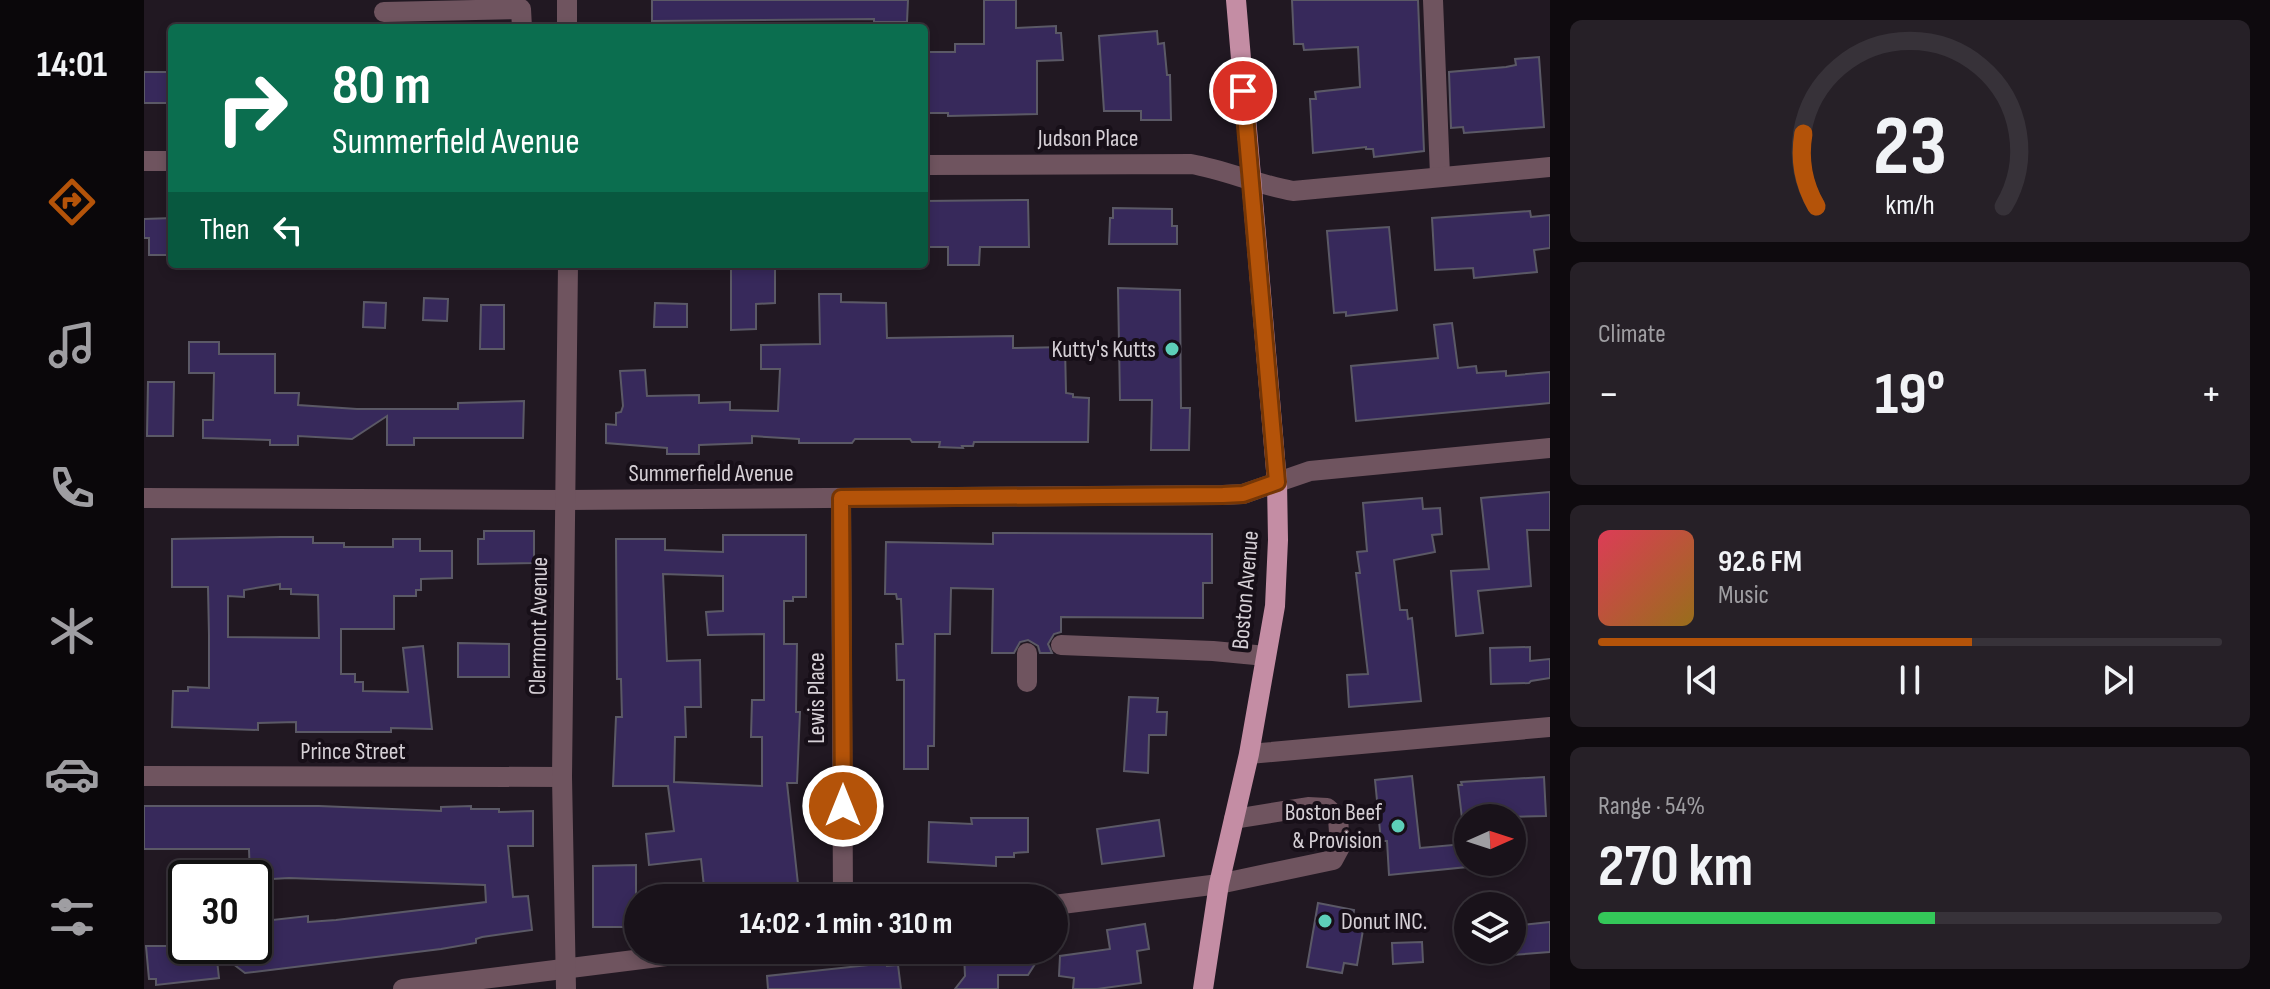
<!DOCTYPE html>
<html lang="en">
<head>
<meta charset="utf-8">
<style>
	body { margin:0; font-family:"Sofia Sans Condensed",sans-serif; background:#262027; color:#f1f3f6; height:100vh; display:flex; flex-direction:column; font-size:30px; white-space:nowrap }
	* { box-sizing:border-box; margin:0 }
	p { font-size:26px; color:#9f9ea2 }
	.icon { flex:none; width:44px; height:44px; fill:none; stroke:currentColor; stroke-width:2; stroke-linecap:round; stroke-linejoin:round }
	.map { position:relative; flex:1; overflow:hidden }
	.drawer { display:flex; flex-direction:column; gap:20px; padding:20px; background:#0e0a0e; width:720px }
	.drawer>* { flex:none }
	.guide { position:absolute; left:24px; top:24px; width:760px; height:244px; border-radius:8px; box-shadow:0 4px 12px #0003,0 0 0 2px #373239; background:#0b6e4f; color:#fff; overflow:hidden }
	.needle { width:52px; rotate:87deg }
	.fabs { position:absolute; left:1310px; top:804px; display:grid; gap:16px }
	.fabs a { display:grid; place-items:center; width:72px; height:72px; border-radius:50%; background:#19121a; box-shadow:0 4px 12px #0003,0 0 0 2px #373239; font-size:40px }
	.speed { position:absolute; left:24px; top:860px; display:flex; gap:16px; font-size:40px; font-weight:700; text-align:center }
	.speed>* { display:grid; place-content:center; width:104px; height:104px; border-radius:50%; background:#19121a; box-shadow:0 4px 12px #0003,0 0 0 2px #373239; line-height:1 }
	.speed .limit { border:4px solid #111; border-radius:12px; background:#fff; color:#111 }
	.pin { position:absolute; display:grid; place-items:center; width:68px; height:68px; color:#fff; margin:-34px; border:4px solid #fff; border-radius:50%; box-shadow:0 2px 8px #0007 }
	.me { position:absolute; width:88px; margin:-44px; rotate:0deg; stroke-linejoin:round; filter:drop-shadow(0 0 6px #0008) }
	.turn { display:flex; align-items:center; gap:28px; height:168px; padding:0 32px; font-size:36px }
	.turn .icon { width:104px; height:104px; stroke-width:2.5 }
	.turn b { display:block; font-size:56px; line-height:68px }
	.then { display:flex; align-items:center; height:76px; padding:0 32px; background:#0003; gap:16px; font-size:30px }
	.big { font-size:60px; font-weight:700; line-height:1.1 }
	.drawer .tile { flex:1; display:flex; flex-direction:column; justify-content:center; gap:12px; min-width:0; padding:0 28px; border-radius:12px; background:#262027 }
	.drawer .dial { align-items:center; gap:0 }
	.dial svg { height:208px; overflow:visible; fill:none; stroke:#373239; stroke-width:7; stroke-linecap:round; text-anchor:middle }
	.dial text { fill:#f1f3f6; stroke:none }
	.song { display:flex; align-items:center; gap:24px }
	.cover { width:96px; height:96px; border-radius:12px; background:linear-gradient(135deg,hsl(350 70% 55%),hsl(40 70% 35%)) }
	.played { height:8px; border-radius:4px; background:linear-gradient(90deg,#b45309 60%,#373239 60%) }
	.keys { display:flex; justify-content:space-around; direction:ltr }
	.heat { display:flex; justify-content:space-between; align-items:center; font-size:44px; direction:ltr }
	.charge { height:12px; border-radius:6px; background:linear-gradient(90deg,#34c759 54%,#373239 0) }
	.trip { position:absolute; left:480px; top:884px; width:444px; height:80px; border-radius:40px; background:#19121a; box-shadow:0 4px 12px #0003,0 0 0 2px #373239; font-weight:700; line-height:80px; text-align:center }
	main { display:flex; flex:1; min-height:0 }
	.tab-bar { display:flex; flex-direction:column; width:144px; justify-content:space-around; align-items:center; background:#0a070a; color:#9f9ea2 }
	.tab-bar .icon { width:56px; height:56px }
	.tab-bar .active { color:#b45309 }
	.tab-bar b { font-size:36px; color:#f1f3f6 }
	.map>svg:first-child { display:block }
</style>
</head>
<body>
<main>
<nav class="tab-bar">
<b>14:01</b>
<svg class="icon active" aria-label="directions" viewBox="0 0 24 24"><path d="M12 3l9 9-9 9-9-9zM9 14v-3h6M13 9l2 2-2 2"/></svg>
<svg class="icon" aria-label="music" viewBox="0 0 24 24"><path d="M9 18V5l10-2v13"/><circle cx="6" cy="18" r="3"/><circle cx="16" cy="16" r="3"/></svg>
<svg class="icon" aria-label="phone" viewBox="0 0 24 24"><path d="M5 4h4l2 5-3 2q2 4 5 5l2-3 5 2v4C11 20 4 13 5 4z"/></svg>
<svg class="icon" aria-label="climate" viewBox="0 0 24 24"><path d="M12 3v18M4 7l16 10M4 17L20 7"/></svg>
<svg class="icon" aria-label="car" viewBox="0 0 24 24"><path d="M5 17H2v-5l4-1 3-4h7l3 4 3 1v5h-3M9 17h6M6 11h13"/><circle cx="7" cy="17" r="2"/><circle cx="17" cy="17" r="2"/></svg>
<svg class="icon" aria-label="filters" viewBox="0 0 24 24"><path d="M4 7h16M4 17h16"/><circle cx="9" cy="7" r="2"/><circle cx="15" cy="17" r="2"/></svg>
</nav>
<div class="map">
<svg width="1406" height="989" viewBox="0 0 1406 989">
	<rect width="100%" height="100%" fill="#211822"/>
	<g fill="#37295b" stroke="#5b5966" stroke-width="2" fill-rule="evenodd">
		<polygon points="508,0 764,0 763,22 730,22 730,19 508,21"/>
		<polygon points="840,0 872,0 872,28 912,26 912,33 917,33 919,60 893,61 893,114 804,116 804,113 780,113 780,52 811,52 811,44 840,44"/>
		<polygon points="1148,0 1274,0 1280,151 1230,157 1229,149 1222,149 1222,147 1169,153 1166,99 1172,99 1171,92 1216,87 1214,47 1160,50 1159,44 1150,44"/>
		<polygon points="1013,31 1014,44 1020,43 1023,75 1026,75 1027,120 997,120 997,111 960,111 955,36"/>
		<polygon points="1395,57 1400,127 1320,133 1319,127 1307,128 1305,72 1362,67 1372,65 1371,59"/>
		<rect x="0" y="72" width="28" height="31"/>
		<polygon points="884,200 885,247 836,247 835,265 804,265 804,247 780,247 780,201"/>
		<polygon points="969,208 1028,209 1028,226 1033,226 1033,244 965,244 966,218 969,218"/>
		<polygon points="1386,211 1387,217 1406,215 1406,248 1390,250 1393,272 1330,278 1329,268 1291,270 1288,218"/>
		<polygon points="28,218 28,255 5,255 5,238 0,238 0,219"/>
		<polygon points="1245,227 1253,310 1202,316 1202,312 1190,313 1183,231"/>
		<polygon points="587,264 631,264 631,303 612,304 612,329 587,330"/>
		<polygon points="974,288 1036,290 1037,408 1046,408 1045,450 1007,450 1008,400 976,400"/>
		<polygon points="675,294 697,294 697,302 742,303 743,338 869,336 869,348 921,347 922,393 929,394 929,397 945,398 944,442 830,442 829,446 818,446 819,448 795,447 796,442 768,442 766,439 711,439 708,443 655,443 655,439 608,436 608,443 555,445 555,454 523,454 523,448 462,443 462,424 472,425 472,413 477,412 479,406 476,371 501,370 503,396 555,395 555,403 586,402 586,410 634,411 636,369 617,369 617,345 676,344"/>
		<polygon points="280,298 304,299 303,321 279,320"/>
		<polygon points="220,302 242,303 241,328 219,327"/>
		<polygon points="511,303 543,304 543,327 510,327"/>
		<polygon points="337,305 360,305 360,349 336,349"/>
		<polygon points="1308,323 1314,368 1332,366 1333,373 1362,371 1362,376 1406,372 1406,403 1212,421 1207,366 1294,358 1290,325"/>
		<polygon points="45,342 75,342 75,354 131,354 131,393 155,393 154,405 213,409 314,409 314,403 380,401 379,438 270,438 270,445 243,445 243,416 208,439 154,436 154,445 126,445 126,440 59,438 59,420 69,420 70,373 45,373"/>
		<polygon points="4,382 30,382 29,436 3,436"/>
		<polygon points="1406,492 1406,530 1383,530 1387,586 1334,591 1339,633 1312,636 1307,571 1345,569 1337,498"/>
		<polygon points="1278,498 1279,509 1296,508 1298,534 1288,535 1291,552 1250,560 1256,610 1263,610 1264,619 1268,618 1277,701 1205,707 1203,675 1224,674 1212,573 1216,573 1213,552 1223,551 1219,503"/>
		<polygon points="340,531 390,531 390,563 334,564 334,539 340,539"/>
		<polygon points="849,533 1068,534 1068,583 1059,583 1059,618 917,617 917,632 910,634 904,644 908,653 896,653 894,646 884,640 876,642 870,653 848,653 849,589 807,588 806,634 791,634 790,746 784,746 784,769 760,769 760,680 753,680 752,644 759,644 757,599 753,599 752,594 741,594 742,542 849,544"/>
		<path d="M579 535H662V597H649V601H640V644H653L652 712H656L653 783H643L654 884 640 885V892L594 898H576L575 894 561 896 557 859 505 865 502 834 530 831 524 786H469L472 717H478L477 679H473L472 539H521V550L579 552ZM519 574 579 576V611L562 612 564 635 620 634V700H608L607 737H618V786L530 782 531 737H542L541 707H557L556 660 523 661Z"/>
		<path d="M137 537H169V543H200V547H249V539H276V551H308V578L277 579V590H272V596H250V629H197V674H211V682H219V691L264 692 259 648 279 646 288 729 247 728V732H152V722L114 723V730L28 727 29 691H44V687L65 688V635L64 587H28V539ZM136 584V589H147V594L174 595 175 638 84 637V596L100 597V590Z"/>
		<polygon points="314,643 365,644 365,677 314,677"/>
		<polygon points="1386,647 1386,661 1406,659 1406,678 1387,681 1385,683 1347,684 1346,648"/>
		<polygon points="985,697 1014,698 1013,712 1023,712 1022,735 1005,735 1004,773 980,771"/>
		<polygon points="1268,776 1276,848 1320,844 1323,867 1245,875 1243,841 1237,841 1231,780"/>
		<polygon points="1400,777 1402,816 1318,818 1314,785 1318,785 1317,782"/>
		<polygon points="0,806 175,806 297,811 297,807 327,806 327,809 355,809 355,812 389,811 389,846 364,846 369,897 384,896 388,930 338,937 332,939 332,943 297,949 101,973 72,951 75,978 12,985 12,979 5,979 2,946 110,946 110,922 164,916 164,922 192,920 342,902 341,885 145,878 110,880 106,878 105,849 0,849"/>
		<polygon points="827,818 884,818 884,852 870,853 870,857 852,857 852,866 784,862 785,822 828,824"/>
		<polygon points="1015,820 1020,856 958,864 953,829"/>
		<polygon points="492,865 492,927 449,927 449,866"/>
		<polygon points="1174,903 1210,910 1207,928 1219,930 1213,965 1200,963 1198,973 1163,967"/>
		<polygon points="1406,922 1406,952 1368,955 1368,926"/>
		<polygon points="1001,924 1005,949 993,951 997,983 953,989 929,989 930,978 915,976 916,956 966,949 963,930"/>
		<polygon points="1278,942 1279,962 1249,964 1248,943"/>
		<polygon points="859,950 900,950 884,975 854,975 854,989 811,989 821,976 820,953"/>
		<polygon points="743,963 743,966 754,965 757,989 624,989 623,976"/>
	</g>
	<g fill="none" stroke-linecap="round" stroke-linejoin="round">
		<g stroke="#6f545f" stroke-width="20">
			<polyline points="423,0 423,28"/>
			<polyline points="1289,0 1296,175"/>
			<polyline points="240,12 377,9 378,28"/>
			<polyline points="0,161 28,161"/>
			<path d="M780 165 1047 164C1082 170 1114 185 1149 191L1406 167"/>
			<polyline points="0,498 423,500 1079,495 1099,494 1166,471 1406,448"/>
			<polyline points="697,498 699,898"/>
			<polyline points="917,645 1069,651 1122,656"/>
			<polyline points="883,682 883,653"/>
			<polyline points="1105,754 1406,727"/>
			<polyline points="0,776 418,777"/>
			<polyline points="910,905 1075,884 1189,860 1196,847 1194,818 1183,808 1164,807 1090,819"/>
			<polyline points="259,989 570,950"/>
			<polyline points="422,989 418,777 424,264"/>
		</g>
		<polyline stroke="#c48da4" stroke-width="20" points="1059,989 1075,884 1105,754 1131,606 1134,540 1133,482 1092,0"/>
	</g>
	<g fill="none" stroke-linecap="round" stroke-linejoin="round">
		<defs>
			<polyline id="route" points="699,806 697,498 1079,495 1099,494 1133,482 1099,91"/>
		</defs>
		<use href="#route" stroke="#753606" stroke-width="20"/>
		<use href="#route" stroke="#b45309" stroke-width="14"/>
	</g>
	<g fill="#5dceb9" stroke="#170f18" stroke-width="3">
		<circle cx="1028" cy="349" r="8"/>
		<circle cx="1254" cy="826" r="8"/>
		<circle cx="1181" cy="921" r="8"/>
	</g>
	<g text-anchor="middle" stroke-width="8" stroke-linejoin="round" paint-order="stroke">
		<g font-size="24" fill="#d6d0d6" stroke="#170f18">
			<text x="944" y="146">Judson Place</text>
			<text x="567" y="481">Summerfield Avenue</text>
			<text transform="translate(1101 590) rotate(-85)" y="8">Boston Avenue</text>
			<text transform="translate(394 626) rotate(-89)" y="8">Clermont Avenue</text>
			<text transform="translate(672 698) rotate(-90)" y="8">Lewis Place</text>
			<text x="209" y="759">Prince Street</text>
		</g>
		<g font-size="24" fill="#d6d0d6" stroke="#170f18" text-anchor="end">
			<text x="1012" y="357">Kutty's Kutts</text>
			<text x="1238" y="820">Boston Beef<tspan x="1238" dy="28">&amp; Provision</tspan></text>
			<text x="1197" y="929" text-anchor="start">Donut INC.</text>
		</g>
	</g>
</svg>
<div class="fabs">
<a><svg class="needle" viewBox="-14 -14 28 28"><path d="M0-13l5 13h-10z" fill="#e53935"/><path d="M0 13l5-13h-10z" fill="#9f9ea2"/></svg></a>
<a><svg class="icon" aria-label="layers" viewBox="0 0 24 24"><path d="M12 4l9 5-9 5-9-5zM3 14l9 5 9-5"/></svg></a>
</div>
<div class="speed"><div class="limit">30</div></div>
<div class="pin" style="left:1099px;top:91px;background:#d93025"><svg class="icon" aria-label="arrive" viewBox="0 0 24 24"><path d="M6 21V4h12l-3 4 3 4H6"/></svg></div>
<svg class="me" style="left:699px;top:806px" viewBox="-20 -20 40 40"><circle r="17" fill="#b45309" stroke="#fff" stroke-width="3"/><path d="M0-11L8 9 0 5-8 9z" fill="#fff"/></svg>
<div class="trip">14:02 · 1 min · 310 m</div>
<div class="guide">
<div class="turn"><svg class="icon" aria-label="right" viewBox="0 0 24 24"><path d="M7 20v-9h11M14 6l5 5-5 5"/></svg><div><b>80 m</b>Summerfield Avenue</div></div>
<div class="then">Then<svg class="icon" aria-label="left" viewBox="0 0 24 24"><path d="M17 20v-9H6M10 6l-5 5 5 5"/></svg></div>
</div>
</div>
<section class="drawer">
<div class="tile dial"><svg viewBox="0 0 100 80">
<path d="M14 69A42 42 0 1 1 86 69"/>
<path d="M14 69A42 42 0 0 1 9 41" stroke="#b45309"/>
<text x="50" y="56" font-size="32" font-weight="700">23</text>
<text x="50" y="72" font-size="11">km/h</text>
</svg></div>
<div class="tile"><p>Climate</p>
<div class="heat"><a>−</a><b class="big">19°</b><a>+</a></div>
</div>
<div class="tile">
<div class="song"><i class="cover"></i><div><b>92.6 FM</b><p>Music</p></div></div>
<div class="played"></div>
<div class="keys"><svg class="icon" aria-label="previous" viewBox="0 0 24 24"><path d="M18 5L8 12l10 7zM5 5v14"/></svg><svg class="icon" aria-label="pause" viewBox="0 0 24 24"><path d="M8 5v14M16 5v14"/></svg><svg class="icon" aria-label="next" viewBox="0 0 24 24"><path d="M6 5l10 7-10 7zM19 5v14"/></svg></div>
</div>
<div class="tile"><p>Range · 54%</p><b class="big">270 km</b><div class="charge"></div></div>
</section>
</main>
</body>
</html>
